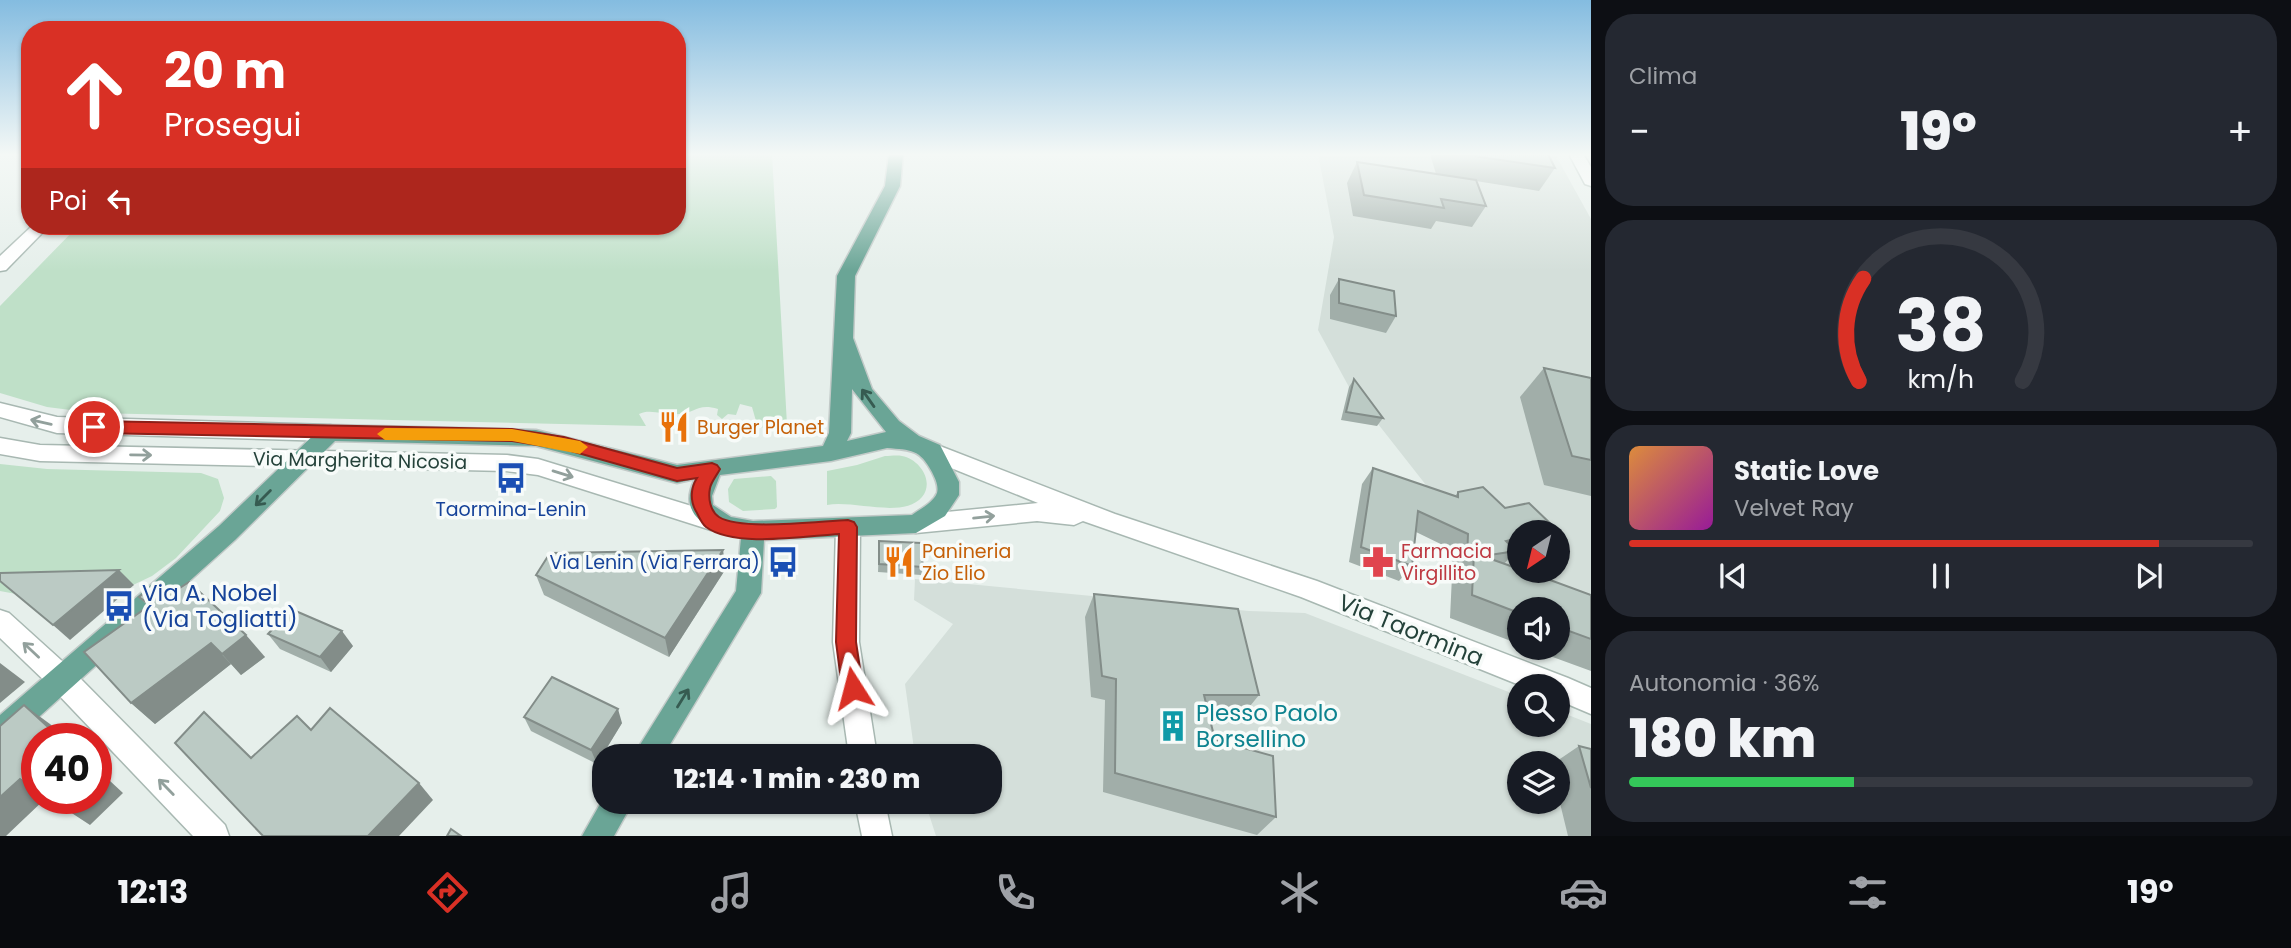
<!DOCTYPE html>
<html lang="it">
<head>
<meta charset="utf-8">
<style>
	body { margin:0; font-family:Poppins,sans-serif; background:#242831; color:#f1f3f6; height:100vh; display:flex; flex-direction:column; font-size:26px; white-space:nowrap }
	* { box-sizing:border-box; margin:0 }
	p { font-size:23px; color:#9ea1a6 }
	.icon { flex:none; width:38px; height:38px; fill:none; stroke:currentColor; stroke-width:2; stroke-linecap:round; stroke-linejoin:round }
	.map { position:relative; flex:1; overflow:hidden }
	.drawer { display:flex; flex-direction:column; gap:14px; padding:14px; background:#0d0f14; width:700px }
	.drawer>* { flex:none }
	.top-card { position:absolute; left:21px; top:21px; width:665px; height:214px; border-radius:28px; box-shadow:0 2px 5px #0004; background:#d93025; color:#fff; overflow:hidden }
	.needle { width:46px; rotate:215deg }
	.buttons { position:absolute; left:1507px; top:520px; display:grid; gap:14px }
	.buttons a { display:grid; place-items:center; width:63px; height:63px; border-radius:50%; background:#171b24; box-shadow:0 2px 5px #0004; font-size:35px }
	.speed { position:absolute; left:21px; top:723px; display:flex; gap:14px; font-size:35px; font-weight:700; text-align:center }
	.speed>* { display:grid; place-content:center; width:91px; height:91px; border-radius:50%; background:#171b24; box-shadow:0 2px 5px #0004; line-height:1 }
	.speed .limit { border:10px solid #d22; background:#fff; color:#111 }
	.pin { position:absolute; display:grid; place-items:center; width:60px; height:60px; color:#fff; margin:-30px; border:4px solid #fff; border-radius:50%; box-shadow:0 2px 7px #0007 }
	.me { position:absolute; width:77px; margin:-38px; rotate:351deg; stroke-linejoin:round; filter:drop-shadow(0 0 5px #0008) }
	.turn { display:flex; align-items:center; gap:24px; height:147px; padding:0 28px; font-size:32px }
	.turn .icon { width:91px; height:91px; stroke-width:2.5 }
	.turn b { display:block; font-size:49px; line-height:60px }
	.then { display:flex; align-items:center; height:66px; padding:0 28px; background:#0003; gap:14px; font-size:26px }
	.big { font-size:52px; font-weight:800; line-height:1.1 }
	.drawer .widget { flex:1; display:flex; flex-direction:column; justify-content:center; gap:10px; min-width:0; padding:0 24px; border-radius:28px; background:#242831 }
	.drawer .dial { align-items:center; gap:0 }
	.dial svg { height:182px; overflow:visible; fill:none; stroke:#363941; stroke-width:7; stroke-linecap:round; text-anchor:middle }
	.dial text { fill:#f1f3f6; stroke:none }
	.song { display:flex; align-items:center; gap:21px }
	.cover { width:84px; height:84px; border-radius:10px; background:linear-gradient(135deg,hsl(30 70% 55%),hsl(300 70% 35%)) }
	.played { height:7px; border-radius:4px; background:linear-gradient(90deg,#d93025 85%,#363941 85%) }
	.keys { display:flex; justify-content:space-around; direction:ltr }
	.heat { display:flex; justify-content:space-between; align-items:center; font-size:38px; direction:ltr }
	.charge { height:10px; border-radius:5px; background:linear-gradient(90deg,#34c759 36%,#363941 0) }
	.trip { position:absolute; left:592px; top:744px; width:410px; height:70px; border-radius:28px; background:#171b24; box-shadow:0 2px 5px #0004; font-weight:800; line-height:70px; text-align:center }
	.menu { display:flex; height:112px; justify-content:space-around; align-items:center; background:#090b0e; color:#9ea1a6 }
	.menu .icon { width:49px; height:49px }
	.menu .active { color:#d93025 }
	.menu b { font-size:32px; color:#f1f3f6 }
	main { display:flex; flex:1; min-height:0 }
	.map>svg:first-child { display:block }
</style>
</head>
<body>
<main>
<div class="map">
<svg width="1591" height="836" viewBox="0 0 1591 836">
	<rect width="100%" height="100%" fill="#e6efeb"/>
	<g fill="#d4dfda" fill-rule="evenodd">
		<path d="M1318 154H1555L1591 219V618L1523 590 1444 508 1349 387 1318 330 1334 237ZM1519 532H1558V570H1519Z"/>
		<path d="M915 579 1249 611 1305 613 1519 696V724H1558V711L1591 724V836H936L925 802H989V756H915L905 684 953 624 914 600ZM1519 763H1558V802H1519Z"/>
	</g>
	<g fill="#bfe0c8">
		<path d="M677 154H772L787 425 758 428 752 407 740 404 736 415 728 414 722 419 717 415 718 409C697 403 696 413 679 414 665 416 651 408 639 414L646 426 94 413 47 407 0 393V306L78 226H677Z"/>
		<path d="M885 456C890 456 897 455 902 456 919 459 935 481 922 497 903 519 855 500 827 505V471L857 465Z"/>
		<polygon points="0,464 47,469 201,473 218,479 224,498 220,511 176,558 152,576 133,585 16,594 0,591"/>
		<polygon points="771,476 776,481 777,507 775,509 743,511 729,502 728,489 734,479"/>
	</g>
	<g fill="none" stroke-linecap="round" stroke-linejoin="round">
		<defs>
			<g id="minor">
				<polygon points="1569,154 1583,154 1591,167 1591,186 1585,184"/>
				<polygon points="32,226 49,226 6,270 0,271 0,256"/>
				<polygon points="0,403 57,417 330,425 338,427 341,433 338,439 330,441 57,433 0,417"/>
				<polygon points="0,438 40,445 507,455 538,459 711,512 719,514 723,521 719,528 711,530 538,475 507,471 40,461 0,454"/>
				<polygon points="932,443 1115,514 1317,581 1568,678 1591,688 1591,714 1558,700 1558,686 1522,686 1301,597 1083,521 1074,525 1037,521 916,533 908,531 904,524 908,517 916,515 1038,503 924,457 921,451 924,445"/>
				<polygon points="848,518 856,520 860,527 859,642 877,756 849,756 833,642 836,527 840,520"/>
				<polygon points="0,610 9,613 72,670 225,825 229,836 193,836 52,688 0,638"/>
				<polygon points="855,802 885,802 892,836 862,836"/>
			</g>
			<g id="major">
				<path d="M889 154H903L900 186 855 276 853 338 872 389 899 421 919 436 940 445 959 482V495L945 516 916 533 764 540 761 593 663 756H633L736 591 741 538C710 531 676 516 695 479L677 483 536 446 335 441 235 540 10 743 0 747V715L219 526 322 427 330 425 536 430 677 465 823 446 829 433 837 276 885 186ZM852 389 886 432 847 441 851 433ZM887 448C911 450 920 449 932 472 935 478 939 486 937 493 933 503 920 509 912 515L753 521 731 517 713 505 712 496 720 475 831 461Z"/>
				<polygon points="604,797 604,802 633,802 614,836 582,836"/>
			</g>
		</defs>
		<use href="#minor" stroke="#a8b8b2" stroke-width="3"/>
		<use href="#major" stroke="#c2cac8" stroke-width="3"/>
		<use href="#minor" fill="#fff" fill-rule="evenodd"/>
		<use href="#major" fill="#6aa596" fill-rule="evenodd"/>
	</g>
	<g fill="#a1aea9">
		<polygon points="1430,154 1548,154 1555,168 1539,191 1476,181 1486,206 1472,227 1436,221 1431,229 1353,216 1347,183 1357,162 1436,174"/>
		<polygon points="1339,279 1396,316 1386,333 1330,319 1330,295"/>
		<polygon points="1544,368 1591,378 1591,496 1544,485 1520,397"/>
		<polygon points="1354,379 1383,418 1377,426 1341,420 1349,387"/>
		<polygon points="1373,468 1455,496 1458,492 1505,508 1556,529 1553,532 1519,532 1516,551 1504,564 1591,595 1591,671 1528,648 1558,648 1558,609 1519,609 1519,644 1450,618 1452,576 1453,574 1452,574 1453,550 1416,532 1412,566 1399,581 1349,562 1362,484"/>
		<polygon points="879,541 923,567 921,575 878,572"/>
		<polygon points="723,550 725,570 669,657 544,595 536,575"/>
		<polygon points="172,593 265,657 241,675 231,664 155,724 131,703 148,606 139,597"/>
		<polygon points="1094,594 1259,695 1242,716 1209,715 1215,740 1276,817 1257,835 1103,792 1105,700 1091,697 1085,617"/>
		<polygon points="268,634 353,646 331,672 280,649"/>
		<polygon points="524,717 622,723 597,764 531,731"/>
		<polygon points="1579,746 1591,749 1591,836 1568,836 1558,795 1558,763 1554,763"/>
	</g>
	<g fill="#838d89">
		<polygon points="1519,538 1519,550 1506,553 1506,541"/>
		<polygon points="723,550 725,570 669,657 665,638"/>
		<polygon points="119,570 134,585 70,640 53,625"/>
		<polygon points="342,631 353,646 331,672 320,657"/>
		<polygon points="246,635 265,657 241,675 222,654"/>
		<polygon points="211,643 231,664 155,724 131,703"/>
		<polygon points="0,663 25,682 0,703"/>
		<polygon points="24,705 50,724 66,738 60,738"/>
		<polygon points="618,709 622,723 597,764 591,750"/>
		<polygon points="96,768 123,793 90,825 64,808 75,798 96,798"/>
		<polygon points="20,779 37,790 37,798 46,798 6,836 0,836 0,797"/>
		<polygon points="419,783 433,800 399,836 368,836"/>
	</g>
	<g fill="#bbcac4" stroke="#838d89" stroke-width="2">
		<polygon points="1460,154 1548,154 1555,168"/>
		<polygon points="1357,162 1476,180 1486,206 1441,199 1444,208 1364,195"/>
		<polygon points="1339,279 1394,291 1396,316 1339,303"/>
		<polygon points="1544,368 1591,378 1591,460 1572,456"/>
		<polygon points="1354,379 1383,418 1346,412"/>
		<polygon points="1373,468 1458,497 1458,492 1483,487 1505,508 1529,503 1556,529 1542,532 1519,532 1519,538 1506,541 1516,551 1483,556 1474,553 1467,559 1468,534 1418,511 1412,566 1361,547"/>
		<polygon points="879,541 921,543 923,567 879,564"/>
		<polygon points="723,550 665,638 536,575 550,553"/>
		<polygon points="1474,553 1519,569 1519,570 1523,570 1591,595 1591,639 1558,627 1558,609 1519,609 1519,613 1472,595"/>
		<polygon points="119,570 53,625 0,581 0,573"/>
		<polygon points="159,581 172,593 189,582 246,635 222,654 211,643 131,703 84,652 150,605 139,597"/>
		<polygon points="1094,594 1238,609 1259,695 1204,695 1215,740 1273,756 1276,817 1115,773 1116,679 1102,676"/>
		<polygon points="291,609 342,631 320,657 268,634"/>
		<polygon points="552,677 618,709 591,750 524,717"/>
		<polygon points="24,705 60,738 37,738 37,791 20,779 0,797 0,726"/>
		<polygon points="330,708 419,783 368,836 263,836 175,743 204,712 251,758 297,716 311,730"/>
		<polygon points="1579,746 1591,749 1591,788"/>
		<polygon points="48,798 75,798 64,808"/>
		<polygon points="451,829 461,836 447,836"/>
	</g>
	<defs><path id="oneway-shaft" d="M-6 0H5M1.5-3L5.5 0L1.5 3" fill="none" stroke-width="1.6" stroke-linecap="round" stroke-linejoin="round" transform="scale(1.75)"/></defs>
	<g stroke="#365b51">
		<use href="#oneway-shaft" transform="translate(868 398) rotate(-125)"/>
		<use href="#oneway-shaft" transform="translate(263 498) rotate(135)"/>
		<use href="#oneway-shaft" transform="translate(683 698) rotate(-58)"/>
	</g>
	<g stroke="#92a09c">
		<use href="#oneway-shaft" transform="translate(41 422) rotate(-167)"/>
		<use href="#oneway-shaft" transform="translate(141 455) rotate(1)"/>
		<use href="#oneway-shaft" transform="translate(563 474) rotate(17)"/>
		<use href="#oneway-shaft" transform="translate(984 517) rotate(-6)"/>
		<use href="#oneway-shaft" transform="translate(31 650) rotate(-137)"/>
		<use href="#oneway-shaft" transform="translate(166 787) rotate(-134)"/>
	</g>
	<linearGradient id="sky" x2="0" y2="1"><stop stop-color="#84bce0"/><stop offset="0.57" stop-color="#f4f8f6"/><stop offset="1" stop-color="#f4f8f6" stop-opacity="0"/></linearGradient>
	<rect width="1591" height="271" fill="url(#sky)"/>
	<path fill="#d93025" stroke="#8d1f18" stroke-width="2" d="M94 421 512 429 564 437 677 468 712 463 717 465 720 469C717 475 711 482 710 488 708 498 710 511 719 517 741 531 820 521 848 520L854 522 857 527 856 642 863 688 860 695 853 697 845 695 842 688 836 642 839 534C805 536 734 548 706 527 702 524 699 517 697 513 690 502 690 489 697 478L677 481 564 449 512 441 94 433 86 427Z"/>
	<polygon fill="#f59e0b" points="385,428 512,429 580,441 588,447 580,454 512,441 385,440 377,434"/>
	<defs>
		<symbol id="restaurant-bare" viewBox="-9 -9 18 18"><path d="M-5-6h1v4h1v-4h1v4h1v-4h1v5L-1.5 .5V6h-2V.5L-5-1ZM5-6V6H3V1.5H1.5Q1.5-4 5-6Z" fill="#e8710a" stroke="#f7fbf9" stroke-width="2.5" paint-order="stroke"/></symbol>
		<symbol id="bus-bare" viewBox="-9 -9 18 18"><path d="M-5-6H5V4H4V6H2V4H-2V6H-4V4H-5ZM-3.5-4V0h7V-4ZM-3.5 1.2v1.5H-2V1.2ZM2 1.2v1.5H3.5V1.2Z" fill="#1a4fb4" stroke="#f7fbf9" stroke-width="2.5" paint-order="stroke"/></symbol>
		<symbol id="pharmacy-bare" viewBox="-9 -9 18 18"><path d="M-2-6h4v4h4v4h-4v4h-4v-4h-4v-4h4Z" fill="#e0444e" stroke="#f7fbf9" stroke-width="2.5" paint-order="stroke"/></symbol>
		<symbol id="building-bare" viewBox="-9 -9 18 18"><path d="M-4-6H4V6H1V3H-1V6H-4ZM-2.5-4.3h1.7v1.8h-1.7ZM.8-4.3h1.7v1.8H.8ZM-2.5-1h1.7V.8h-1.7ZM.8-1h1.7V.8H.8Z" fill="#0f9aa8" stroke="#f7fbf9" stroke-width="2.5" paint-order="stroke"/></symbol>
	</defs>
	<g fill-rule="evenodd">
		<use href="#restaurant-bare" x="652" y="405" width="44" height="44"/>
		<use href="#bus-bare" x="489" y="456" width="44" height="44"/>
		<use href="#bus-bare" x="761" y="540" width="44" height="44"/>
		<use href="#restaurant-bare" x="877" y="540" width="44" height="44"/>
		<use href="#pharmacy-bare" x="1356" y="540" width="44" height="44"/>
		<use href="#bus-bare" x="97" y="584" width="44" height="44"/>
		<use href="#building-bare" x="1151" y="704" width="44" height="44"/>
	</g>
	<g text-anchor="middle" stroke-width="7" stroke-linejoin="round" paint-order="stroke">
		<g font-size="19" fill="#c56008" stroke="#f7fbf9" text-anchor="start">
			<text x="697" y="434">Burger Planet</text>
			<text x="922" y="558">Panineria<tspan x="922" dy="22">Zio Elio</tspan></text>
		</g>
		<g font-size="19" fill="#24423a" stroke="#f7fbf9">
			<text transform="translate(360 460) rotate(1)" y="7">Via Margherita Nicosia</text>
		</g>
		<g font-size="19" fill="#164399" stroke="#f7fbf9">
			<text x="511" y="516">Taormina-Lenin</text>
			<text x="760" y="569" text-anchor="end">Via Lenin (Via Ferrara)</text>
		</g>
		<g font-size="19" fill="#be3a42" stroke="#f7fbf9" text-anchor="start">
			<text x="1401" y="558">Farmacia<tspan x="1401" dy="22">Virgillito</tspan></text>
		</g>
		<g font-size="23" fill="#164399" stroke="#f7fbf9" text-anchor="start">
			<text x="142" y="601">Via A. Nobel<tspan x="142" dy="26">(Via Togliatti)</tspan></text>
		</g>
		<g font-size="23" fill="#24423a" stroke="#f7fbf9">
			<text transform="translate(1411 630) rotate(22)" y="8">Via Taormina</text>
		</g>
		<g font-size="23" fill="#0d838f" stroke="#f7fbf9" text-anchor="start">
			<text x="1196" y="721">Plesso Paolo<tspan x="1196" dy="26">Borsellino</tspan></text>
		</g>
	</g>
</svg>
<div class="buttons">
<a><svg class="needle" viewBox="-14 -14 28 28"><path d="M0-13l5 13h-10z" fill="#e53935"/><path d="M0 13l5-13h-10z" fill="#9ea1a6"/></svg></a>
<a><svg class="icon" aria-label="sound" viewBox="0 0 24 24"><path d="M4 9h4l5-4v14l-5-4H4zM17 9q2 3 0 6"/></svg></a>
<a><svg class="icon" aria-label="search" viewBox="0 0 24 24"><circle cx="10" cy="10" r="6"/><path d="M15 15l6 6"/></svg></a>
<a><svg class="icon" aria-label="layers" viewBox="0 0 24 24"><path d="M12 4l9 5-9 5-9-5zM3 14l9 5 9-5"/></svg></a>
</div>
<div class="speed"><div class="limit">40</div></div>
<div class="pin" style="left:94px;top:427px;background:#d93025"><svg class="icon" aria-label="arrive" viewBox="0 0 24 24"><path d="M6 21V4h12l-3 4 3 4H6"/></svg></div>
<svg class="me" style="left:853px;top:688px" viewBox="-20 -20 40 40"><path d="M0-17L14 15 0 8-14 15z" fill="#d93025" stroke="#fff" stroke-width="4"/></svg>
<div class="trip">12:14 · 1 min · 230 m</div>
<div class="top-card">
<div class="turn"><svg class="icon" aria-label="ahead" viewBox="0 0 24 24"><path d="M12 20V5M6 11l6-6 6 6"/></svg><div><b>20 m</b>Prosegui</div></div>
<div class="then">Poi<svg class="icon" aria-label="left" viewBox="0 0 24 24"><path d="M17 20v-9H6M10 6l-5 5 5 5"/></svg></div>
</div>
</div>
<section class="drawer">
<div class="widget"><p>Clima</p>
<div class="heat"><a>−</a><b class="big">19°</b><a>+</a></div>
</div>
<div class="widget dial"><svg viewBox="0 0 100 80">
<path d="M14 69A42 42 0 1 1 86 69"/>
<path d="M14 69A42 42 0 0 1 16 24" stroke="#d93025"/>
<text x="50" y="56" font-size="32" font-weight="700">38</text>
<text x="50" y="72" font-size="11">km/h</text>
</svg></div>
<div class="widget">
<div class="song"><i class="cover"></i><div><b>Static Love</b><p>Velvet Ray</p></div></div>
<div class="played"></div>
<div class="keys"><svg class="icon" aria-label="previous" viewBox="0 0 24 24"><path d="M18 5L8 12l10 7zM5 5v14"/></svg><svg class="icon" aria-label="pause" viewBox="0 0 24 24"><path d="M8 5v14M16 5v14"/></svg><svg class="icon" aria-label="next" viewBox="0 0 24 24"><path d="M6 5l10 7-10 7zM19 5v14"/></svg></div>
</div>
<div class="widget"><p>Autonomia · 36%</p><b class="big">180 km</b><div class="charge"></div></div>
</section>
</main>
<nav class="menu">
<b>12:13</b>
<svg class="icon active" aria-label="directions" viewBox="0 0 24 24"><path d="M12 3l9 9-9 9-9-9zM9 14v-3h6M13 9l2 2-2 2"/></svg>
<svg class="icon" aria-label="music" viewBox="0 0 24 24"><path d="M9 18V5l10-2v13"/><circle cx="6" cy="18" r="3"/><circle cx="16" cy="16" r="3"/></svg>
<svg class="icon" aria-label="phone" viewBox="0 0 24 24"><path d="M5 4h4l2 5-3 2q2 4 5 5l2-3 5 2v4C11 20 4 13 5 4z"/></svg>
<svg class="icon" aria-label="climate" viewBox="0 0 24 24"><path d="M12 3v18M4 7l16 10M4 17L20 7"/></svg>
<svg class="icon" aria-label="car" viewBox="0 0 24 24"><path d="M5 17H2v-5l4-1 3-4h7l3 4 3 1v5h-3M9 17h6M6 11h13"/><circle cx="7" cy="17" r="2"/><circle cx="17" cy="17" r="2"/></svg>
<svg class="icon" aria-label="filters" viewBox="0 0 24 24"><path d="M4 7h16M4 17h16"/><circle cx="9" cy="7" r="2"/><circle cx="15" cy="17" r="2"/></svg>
<b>19°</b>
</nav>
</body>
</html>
